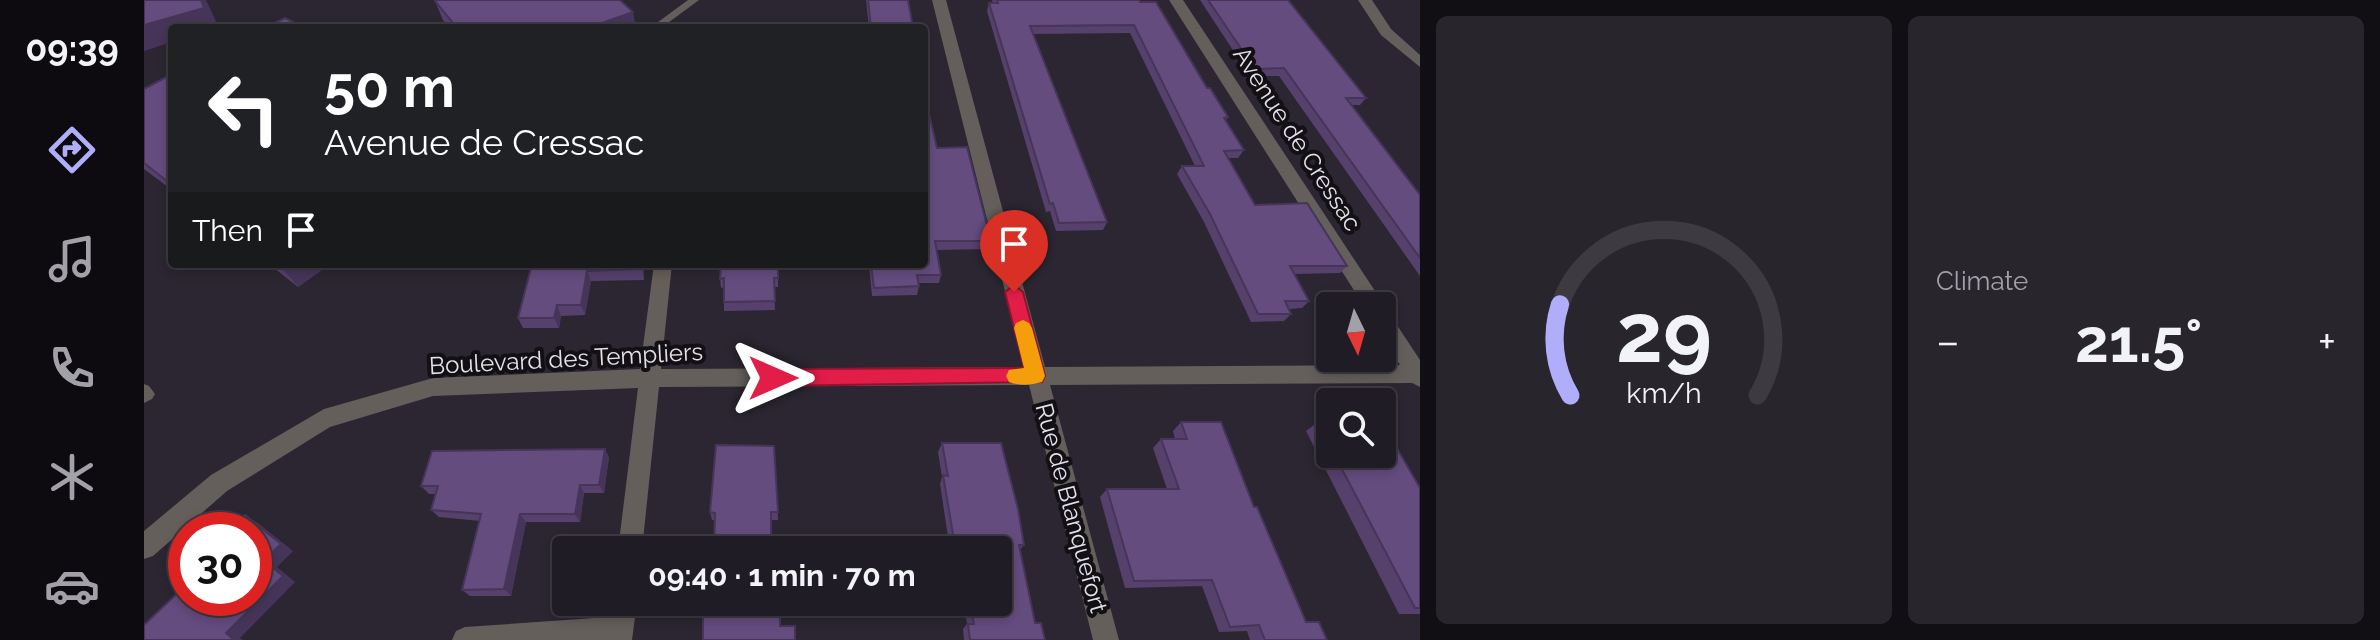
<!DOCTYPE html>
<html lang="en">
<head>
<meta charset="utf-8">
<style>
	body { margin:0; font-family:Raleway,sans-serif; background:#28252d; color:#f1f3f6; height:100vh; display:flex; flex-direction:column; font-size:30px; white-space:nowrap }
	* { box-sizing:border-box; margin:0 }
	p { font-size:26px; color:#a2a1a7 }
	.icon { flex:none; width:44px; height:44px; fill:none; stroke:currentColor; stroke-width:2; stroke-linecap:round; stroke-linejoin:round }
	.map { position:relative; flex:1; overflow:hidden }
	.sheet { display:flex; flex-direction:column; gap:16px; padding:16px; background:#120f14; width:960px }
	.sheet>* { flex:none }
	.top-card { position:absolute; left:24px; top:24px; width:760px; height:244px; border-radius:8px; box-shadow:0 4px 12px #0003,0 0 0 2px #3d3a42; background:#202124; color:#fff; overflow:hidden }
	.needle { width:52px; rotate:175deg }
	.tools { position:absolute; left:1172px; top:292px; display:grid; gap:16px }
	.tools a { display:grid; place-items:center; width:80px; height:80px; border-radius:8px; background:#201c25; box-shadow:0 4px 12px #0003,0 0 0 2px #3d3a42; font-size:40px }
	.speed { position:absolute; left:24px; top:512px; display:flex; gap:16px; font-size:40px; font-weight:700; text-align:center }
	.speed>* { display:grid; place-content:center; width:104px; height:104px; border-radius:50%; background:#201c25; box-shadow:0 4px 12px #0003,0 0 0 2px #3d3a42; line-height:1 }
	.speed .limit { border:12px solid #d22; background:#fff; color:#111 }
	.pin { position:absolute; display:grid; place-items:center; width:68px; height:68px; color:#fff; margin:-82px -34px; border-radius:50% 50% 50% 0; rotate:-45deg; box-shadow:0 0 8px #0007 }
	.pin .icon { rotate:45deg }
	.me { position:absolute; width:88px; margin:-44px; rotate:90deg; stroke-linejoin:round; filter:drop-shadow(0 0 6px #0008) }
	.turn { display:flex; align-items:center; gap:28px; height:168px; padding:0 24px; font-size:36px }
	.turn .icon { width:104px; height:104px; stroke-width:2.5 }
	.turn b { display:block; font-size:56px; line-height:68px }
	.then { display:flex; align-items:center; height:76px; padding:0 24px; background:#0003; gap:16px; font-size:30px }
	.big { font-size:60px; font-weight:700; line-height:1.1 }
	.sheet .card { flex:1; display:flex; flex-direction:column; justify-content:center; gap:12px; min-width:0; padding:0 28px; border-radius:12px; background:#28252d }
	.sheet .dial { align-items:center; gap:0 }
	.dial svg { height:208px; overflow:visible; fill:none; stroke:#3d3a42; stroke-width:7; stroke-linecap:round; text-anchor:middle }
	.dial text { fill:#f1f3f6; stroke:none }
	.heat { display:flex; justify-content:space-between; align-items:center; font-size:44px; direction:ltr }
	.sheet .tiles { flex:1; display:grid; gap:16px; grid-template-columns:repeat(2,1fr) }
	.trip { position:absolute; left:408px; top:536px; width:460px; height:80px; border-radius:8px; background:#201c25; box-shadow:0 4px 12px #0003,0 0 0 2px #3d3a42; font-weight:700; line-height:80px; text-align:center }
	main { display:flex; flex:1; min-height:0 }
	.menu { display:flex; flex-direction:column; width:144px; justify-content:space-around; align-items:center; background:#0d0b0f; color:#a2a1a7 }
	.menu .icon { width:56px; height:56px }
	.menu .current { color:#b0aefa }
	.menu b { font-size:36px; color:#f1f3f6 }
	.map>svg:first-child { display:block }
</style>
</head>
<body>
<main>
<nav class="menu">
<b>09:39</b>
<svg class="icon current" aria-label="directions" viewBox="0 0 24 24"><path d="M12 3l9 9-9 9-9-9zM9 14v-3h6M13 9l2 2-2 2"/></svg>
<svg class="icon" aria-label="music" viewBox="0 0 24 24"><path d="M9 18V5l10-2v13"/><circle cx="6" cy="18" r="3"/><circle cx="16" cy="16" r="3"/></svg>
<svg class="icon" aria-label="phone" viewBox="0 0 24 24"><path d="M5 4h4l2 5-3 2q2 4 5 5l2-3 5 2v4C11 20 4 13 5 4z"/></svg>
<svg class="icon" aria-label="climate" viewBox="0 0 24 24"><path d="M12 3v18M4 7l16 10M4 17L20 7"/></svg>
<svg class="icon" aria-label="car" viewBox="0 0 24 24"><path d="M5 17H2v-5l4-1 3-4h7l3 4 3 1v5h-3M9 17h6M6 11h13"/><circle cx="7" cy="17" r="2"/><circle cx="17" cy="17" r="2"/></svg>
</nav>
<div class="map">
<svg width="1276" height="640" viewBox="0 0 1276 640">
	<rect width="100%" height="100%" fill="#2b2631"/>
	<g fill="none" stroke-linecap="round" stroke-linejoin="round">
		<g fill="#645f5a" fill-rule="evenodd">
			<polygon points="544,0 555,0 517,28 506,28"/>
			<polygon points="0,384 5,386 11,394 8,399 0,403"/>
		</g>
		<g fill="#645f5a" fill-rule="evenodd">
			<polygon points="788,0 802,0 901,367 1256,365 1238,336 1238,311 1245,313 1276,360 1276,387 1268,383 906,385 975,640 949,640 885,385 515,387 498,550 474,550 494,388 289,396 186,427 83,491 9,556 0,559 0,531 67,475 180,409 289,378 496,369 510,264 528,264 517,369 880,367"/>
			<polygon points="1025,0 1039,0 1237,300 1240,306 1238,310 1238,306 1220,306"/>
			<polygon points="1214,0 1228,0 1247,29 1276,55 1276,67 1237,35"/>
			<polygon points="467,602 493,602 488,640 308,640 312,631 321,627 465,617"/>
		</g>
	</g>
	<g fill="#56416d">
		<polygon points="722,0 764,0 769,28 725,28"/>
		<polygon points="848,0 995,0 1084,117 1082,120 1100,150 1094,158 1085,158 1111,205 1203,266 1196,273 1150,274 1165,301 1158,308 1145,309 1147,314 1140,321 1107,322 1060,222 1033,174 1038,166 1051,166 986,33 889,34 963,222 959,230 912,231 906,211 902,212 843,11 845,3 849,3"/>
		<polygon points="1056,0 1144,0 1222,98 1216,105 1208,105 1276,195 1276,276 1135,76 1106,76"/>
		<polygon points="291,1 492,28 305,28 299,20"/>
		<polygon points="28,74 28,190 0,169 0,89"/>
		<polygon points="793,148 847,241 844,249 793,250 797,275 795,283 775,283 775,286 773,295 728,296 725,264 780,264"/>
		<polygon points="125,264 186,264 154,287"/>
		<polygon points="388,264 500,264 500,280 447,281 441,315 417,316 415,328 379,328 374,318"/>
		<polygon points="634,264 634,287 630,287 631,310 580,311 580,287 577,288 576,279"/>
		<polygon points="1037,422 1110,507 1162,622 1183,640 1106,640 1103,631 1075,632 1058,586 981,588 956,497 963,489 1023,489 1009,448 1017,439 1031,439 1029,431"/>
		<polygon points="1174,422 1186,422 1186,454 1238,454 1276,488 1276,614 1255,614 1162,431"/>
		<polygon points="798,443 880,545 876,550 891,623 901,640 820,640 819,629 823,624 820,602 854,602 854,550 806,550 796,484 798,477 794,452"/>
		<polygon points="630,446 634,520 568,520 566,512"/>
		<polygon points="465,457 460,493 440,493 436,522 382,522 367,596 326,596 318,590 336,521 295,517 287,510 292,494 285,494 277,486"/>
	</g>
	<g fill="#463559">
		<polygon points="57,0 62,0 75,28 28,28 28,42 0,51 0,25"/>
		<polygon points="489,12 492,28 444,28"/>
		<polygon points="142,264 186,264 154,287 137,267"/>
		<polygon points="498,264 500,264 500,280 498,269"/>
		<polygon points="443,271 447,281 441,315 437,305"/>
		<polygon points="413,305 417,316 415,328 410,318"/>
		<polygon points="461,449 465,457 460,493 455,485"/>
		<polygon points="436,485 440,493 436,522 431,514"/>
		<polygon points="376,514 382,522 367,596 360,589"/>
		<polygon points="101,515 114,523 149,551 133,567 151,582 96,638 99,640 90,640 82,633 120,560"/>
	</g>
	<g fill="#644c7f" stroke="#463559" stroke-width="2">
		<polygon points="0,0 57,0 60,8 0,25"/>
		<polygon points="293,0 476,0 489,12 444,28 313,28 291,1"/>
		<polygon points="724,0 764,0 769,28 727,28"/>
		<polygon points="853,0 995,0 996,2 1012,2 1063,88 1066,88 1084,117 1080,118 1100,150 1080,151 1111,205 1163,203 1203,266 1146,266 1165,301 1141,301 1147,314 1114,314 1066,214 1038,166 1060,166 990,25 886,26 963,222 915,223 909,203 906,204 845,3 854,3"/>
		<polygon points="1064,0 1144,0 1222,98 1202,98 1276,195 1276,258 1140,68 1111,69"/>
		<polygon points="141,18 160,28 120,28"/>
		<polygon points="28,74 28,185 0,163 0,89"/>
		<polygon points="780,92 793,148 823,147 847,241 791,241 797,275 773,275 775,286 730,288 727,264 780,264"/>
		<polygon points="388,264 498,264 498,269 443,271 437,305 413,305 410,318 374,318"/>
		<polygon points="577,264 634,264 634,278 630,278 631,301 580,302 580,278 576,279"/>
		<polygon points="1037,422 1077,422 1110,507 1113,507 1162,622 1175,622 1183,640 1121,640 1115,625 1086,627 1068,580 990,581 963,489 1035,489 1017,439 1043,439"/>
		<polygon points="1174,422 1186,422 1186,446"/>
		<polygon points="1238,438 1247,438 1276,488 1276,608 1271,608 1190,454 1238,454"/>
		<polygon points="798,443 857,443 874,509 880,545 875,545 891,623 897,623 901,640 826,640 824,624 830,624 826,602 854,602 854,550 817,550 816,545 811,546 799,475 804,476"/>
		<polygon points="572,445 630,446 634,512 627,512 627,550 570,550 571,513 566,512"/>
		<polygon points="461,449 455,485 436,485 431,514 376,514 360,589 318,590 337,514 287,510 294,486 277,486 288,451"/>
		<polygon points="101,515 137,544 120,560 139,576 82,633 90,640 0,640 0,625 42,585 42,598 110,598 110,530 84,530"/>
		<polygon points="559,602 636,602 636,626 651,626 651,640 559,640"/>
	</g>
	<polygon fill="#e11d48" stroke="#92132f" stroke-width="2" points="870,285 879,292 901,376 898,382 629,386 622,383 620,378 622,372 629,369 880,368 861,292"/>
	<path fill="#f59e0b" d="M879 320 885 323 888 328 901 376 898 382C888 385 875 386 865 382L862 376 865 370 880 368 870 328 872 323Z"/>
	<g text-anchor="middle" stroke-width="8" stroke-linejoin="round" paint-order="stroke">
		<g font-size="24" fill="#e4e1e8" stroke="#121015">
			<text transform="translate(1153 139) rotate(57)" y="8">Avenue de Cressac</text>
			<text transform="translate(422 359) rotate(-3)" y="8">Boulevard des Templiers</text>
			<text transform="translate(927 508) rotate(75)" y="8">Rue de Blanquefort</text>
		</g>
	</g>
</svg>
<div class="tools">
<a><svg class="needle" viewBox="-14 -14 28 28"><path d="M0-13l5 13h-10z" fill="#e53935"/><path d="M0 13l5-13h-10z" fill="#a2a1a7"/></svg></a>
<a><svg class="icon" aria-label="search" viewBox="0 0 24 24"><circle cx="10" cy="10" r="6"/><path d="M15 15l6 6"/></svg></a>
</div>
<div class="speed"><div class="limit">30</div></div>
<div class="pin" style="left:870px;top:292px;background:#d93025"><svg class="icon" aria-label="arrive" viewBox="0 0 24 24"><path d="M6 21V4h12l-3 4 3 4H6"/></svg></div>
<svg class="me" style="left:629px;top:378px" viewBox="-20 -20 40 40"><path d="M0-17L14 15 0 8-14 15z" fill="#e11d48" stroke="#fff" stroke-width="4"/></svg>
<div class="trip">09:40 · 1 min · 70 m</div>
<div class="top-card">
<div class="turn"><svg class="icon" aria-label="left" viewBox="0 0 24 24"><path d="M17 20v-9H6M10 6l-5 5 5 5"/></svg><div><b>50 m</b>Avenue de Cressac</div></div>
<div class="then">Then<svg class="icon" aria-label="arrive" viewBox="0 0 24 24"><path d="M6 21V4h12l-3 4 3 4H6"/></svg></div>
</div>
</div>
<section class="sheet">
<div class="tiles">
<div class="card dial"><svg viewBox="0 0 100 80">
<path d="M14 69A42 42 0 1 1 86 69"/>
<path d="M14 69A42 42 0 0 1 10 34" stroke="#b0aefa"/>
<text x="50" y="56" font-size="32" font-weight="700">29</text>
<text x="50" y="72" font-size="11">km/h</text>
</svg></div>
<div class="card"><p>Climate</p>
<div class="heat"><a>−</a><b class="big">21.5°</b><a>+</a></div>
</div>
</div>
</section>
</main>
</body>
</html>
